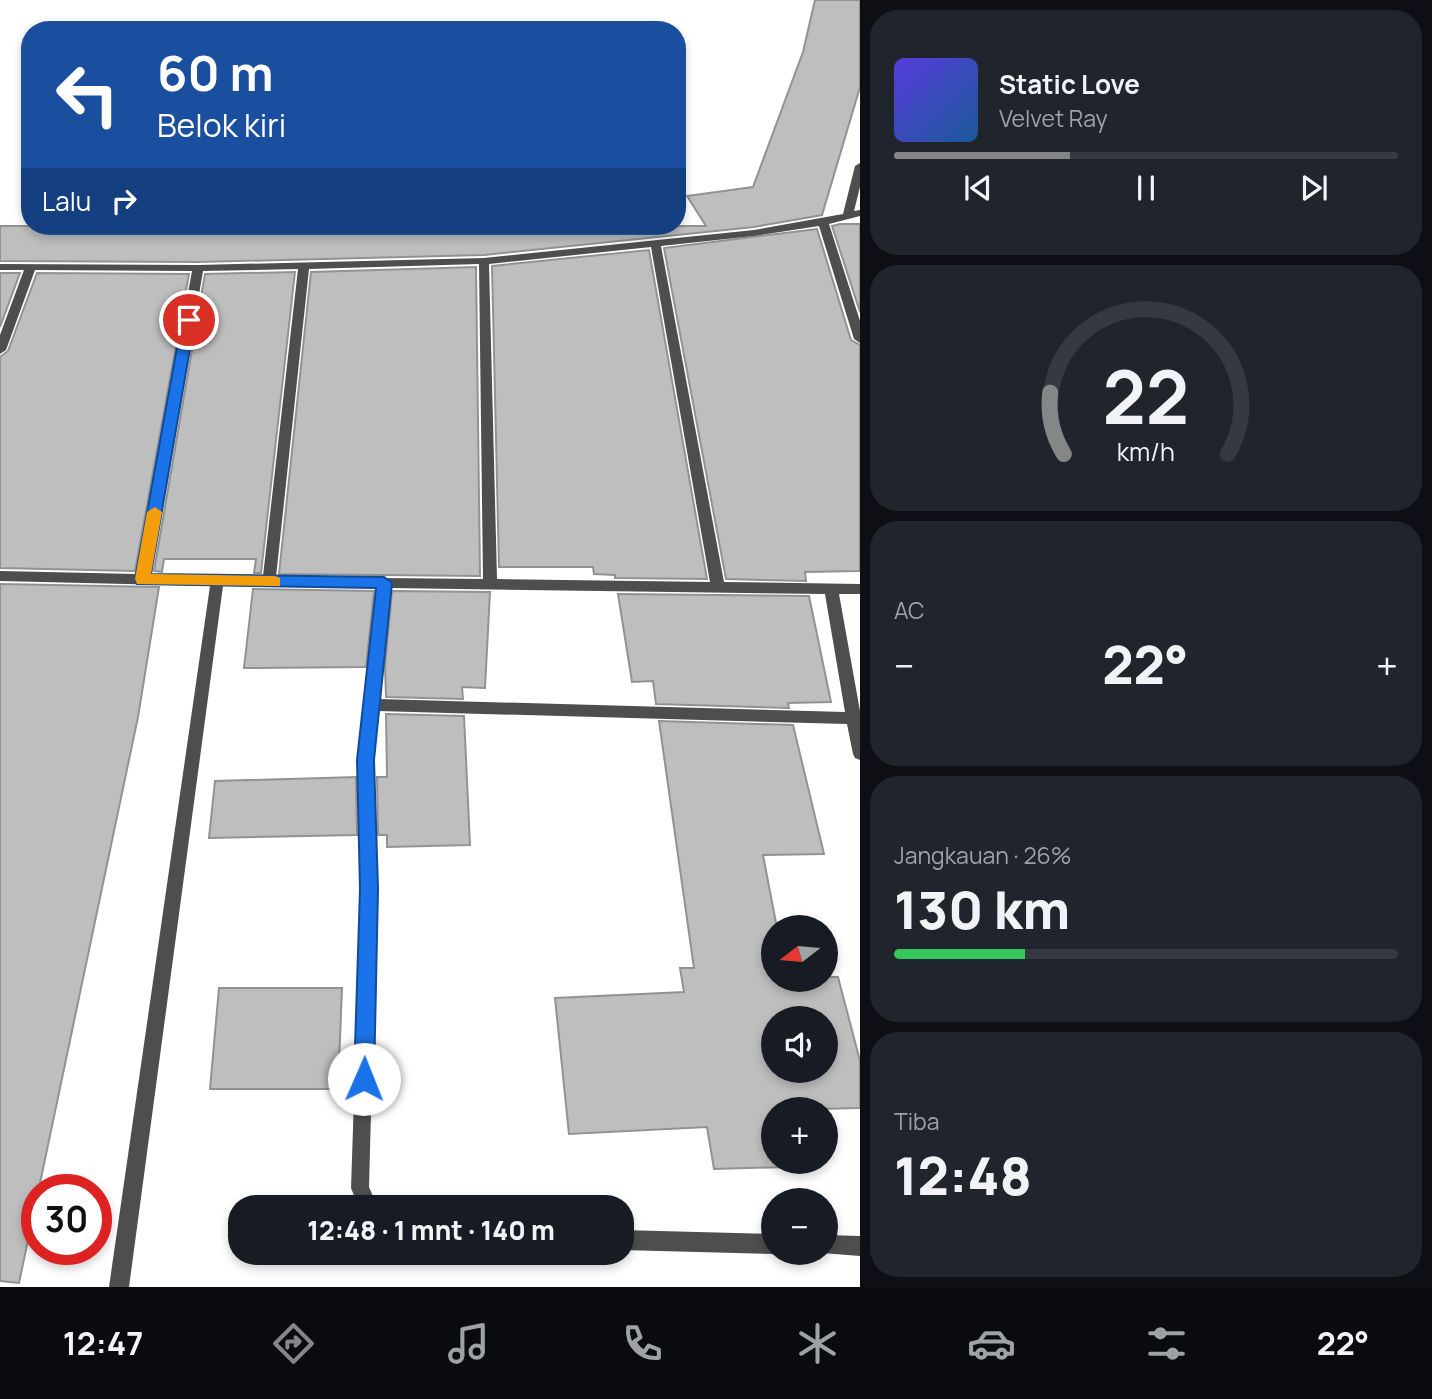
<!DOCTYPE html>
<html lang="id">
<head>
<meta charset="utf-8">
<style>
	body { margin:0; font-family:Manrope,sans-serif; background:#20242c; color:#f1f3f6; height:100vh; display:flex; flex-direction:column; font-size:26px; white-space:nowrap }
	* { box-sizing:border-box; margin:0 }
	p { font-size:23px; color:#9ea1a6 }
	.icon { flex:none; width:38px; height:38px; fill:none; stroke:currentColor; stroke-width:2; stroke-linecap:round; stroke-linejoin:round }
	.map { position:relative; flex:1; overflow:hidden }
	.details { display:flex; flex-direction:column; gap:10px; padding:10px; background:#0d0f14; width:572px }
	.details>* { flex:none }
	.guide { position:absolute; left:21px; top:21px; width:665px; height:214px; border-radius:28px; box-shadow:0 4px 10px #0003; background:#1a4fa0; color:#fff; overflow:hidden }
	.needle { width:46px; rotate:254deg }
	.controls { position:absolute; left:761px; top:915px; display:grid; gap:14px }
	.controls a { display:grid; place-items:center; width:77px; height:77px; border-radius:50%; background:#171b24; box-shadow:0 4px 10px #0003; font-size:35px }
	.speed { position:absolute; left:21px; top:1174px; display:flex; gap:14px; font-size:35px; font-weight:700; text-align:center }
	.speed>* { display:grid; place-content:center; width:91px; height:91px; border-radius:50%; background:#171b24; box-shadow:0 4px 10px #0003; line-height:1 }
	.speed .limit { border:10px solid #d22; background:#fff; color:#111 }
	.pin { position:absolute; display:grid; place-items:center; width:60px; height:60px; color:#fff; margin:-30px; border:4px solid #fff; border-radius:50%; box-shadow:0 2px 7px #0007 }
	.me { position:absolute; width:77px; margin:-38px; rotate:1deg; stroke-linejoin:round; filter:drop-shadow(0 0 5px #0008) }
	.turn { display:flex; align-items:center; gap:24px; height:147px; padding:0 21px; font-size:32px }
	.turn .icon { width:91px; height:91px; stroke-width:2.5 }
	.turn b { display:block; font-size:49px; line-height:60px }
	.then { display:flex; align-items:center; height:66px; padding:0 21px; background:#0003; gap:14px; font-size:26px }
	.big { font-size:52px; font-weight:800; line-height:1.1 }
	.details .tile { flex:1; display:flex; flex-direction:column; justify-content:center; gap:10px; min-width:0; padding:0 24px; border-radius:28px; background:#20242c }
	.details .dial { align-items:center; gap:0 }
	.dial svg { height:182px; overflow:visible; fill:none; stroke:#363941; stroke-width:7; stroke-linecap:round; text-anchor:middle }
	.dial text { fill:#f1f3f6; stroke:none }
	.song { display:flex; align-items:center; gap:21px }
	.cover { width:84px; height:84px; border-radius:10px; background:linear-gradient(135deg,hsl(250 70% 55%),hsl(210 70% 35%)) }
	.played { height:7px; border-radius:4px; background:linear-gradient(90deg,#858687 35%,#363941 35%) }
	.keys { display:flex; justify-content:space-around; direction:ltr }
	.heat { display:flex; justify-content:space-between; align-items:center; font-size:38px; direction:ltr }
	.charge { height:10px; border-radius:5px; background:linear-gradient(90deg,#34c759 26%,#363941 0) }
	.trip { position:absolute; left:228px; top:1195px; width:406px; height:70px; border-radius:28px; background:#171b24; box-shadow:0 4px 10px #0003; font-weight:800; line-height:70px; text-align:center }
	.tabs { display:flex; height:112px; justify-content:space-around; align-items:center; background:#090b0e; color:#9ea1a6 }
	.tabs .icon { width:49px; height:49px }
	.tabs .selected { color:#858687 }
	.tabs b { font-size:32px; color:#f1f3f6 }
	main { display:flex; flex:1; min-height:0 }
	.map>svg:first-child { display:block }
</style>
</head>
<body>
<main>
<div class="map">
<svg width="860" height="1287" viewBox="0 0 860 1287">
	<rect width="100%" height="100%" fill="#fff"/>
	<g fill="#bebebe" stroke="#929292" stroke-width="2" fill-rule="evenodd">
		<polygon points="815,0 860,0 860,87 822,215 754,227 484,255 198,262 0,261 0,226 706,226 687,196 753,187 803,52"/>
		<polygon points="840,224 860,224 860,312 832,226"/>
		<polygon points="817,229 851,340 860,345 860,571 805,572 806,581 726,579 664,248"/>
		<polygon points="649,250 707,579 615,578 615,575 594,574 593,567 499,567 492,266"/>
		<polygon points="476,267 480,576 279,574 311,272"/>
		<polygon points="295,272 261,573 254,573 256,559 164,559 162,572 154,571 205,274"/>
		<polygon points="0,273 20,273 0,327"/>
		<polygon points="37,273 189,274 135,571 0,568 0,357 8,351"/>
		<polygon points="0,584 159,587 138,717 19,1283 0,1281"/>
		<polygon points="253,589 374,591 366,667 244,668"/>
		<polygon points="392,591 490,592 485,688 462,687 463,699 386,697 385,667"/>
		<polygon points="618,594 809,596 831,702 788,703 789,708 656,704 653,681 632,682"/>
		<polygon points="386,714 464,716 470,845 387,847 387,835 378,835 377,777 387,777"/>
		<path d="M659 721 793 725 824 854 763 855 777 928H774V980H826V977H838L860 1061V1108L774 1110V1162H821V1166L714 1169 707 1127 569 1134 555 998 684 992 680 968H694ZM774 1018H826V1071H774Z"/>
		<polygon points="356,777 357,835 209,838 215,781"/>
		<polygon points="219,988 342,988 338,1089 210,1089"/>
	</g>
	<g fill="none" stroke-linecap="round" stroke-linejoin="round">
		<g fill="#4e4e4e" fill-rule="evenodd">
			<path d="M860 163V187L854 211 860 210V216L829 224 860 321V343L854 339 819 226 754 236 661 246 724 582 860 584V594H839L860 711V760L855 758 853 754 847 724 378 711 374 760 377 889 369 1187 378 1208H359L351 1188 361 889 358 760 377 588 223 586 129 1287H109L210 586 0 581V571L137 574 192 271 35 270 6 350 0 354V335L24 270H0V264L198 265 484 258 754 230 843 214 855 166ZM651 247 710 582 497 579 489 264ZM479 264 483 579 276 577 309 269ZM298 269 263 576 151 574 203 271ZM390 588 825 594 845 712 379 699Z"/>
			<polygon points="621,1230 774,1234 774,1253 775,1253 774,1254 621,1250"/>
			<polygon points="826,1235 860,1236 860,1256 822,1253 826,1253"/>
		</g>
	</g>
	<polygon fill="#1a73e8" stroke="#114b97" stroke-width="2" points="189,316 195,320 151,574 384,577 392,583 374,760 378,889 374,1079 371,1086 364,1089 356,1086 354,1079 360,889 357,760 376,588 137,584 135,579 182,320"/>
	<polygon fill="#f59e0b" points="155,507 162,512 151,574 275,576 280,578 280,586 137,584 135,579 147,512"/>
</svg>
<div class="controls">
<a><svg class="needle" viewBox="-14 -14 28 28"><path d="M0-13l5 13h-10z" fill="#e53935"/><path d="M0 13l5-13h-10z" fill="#9ea1a6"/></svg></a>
<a><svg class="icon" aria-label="sound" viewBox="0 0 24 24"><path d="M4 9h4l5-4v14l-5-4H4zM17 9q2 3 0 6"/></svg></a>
<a>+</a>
<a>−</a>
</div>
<div class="speed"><div class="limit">30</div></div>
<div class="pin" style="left:189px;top:320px;background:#d93025"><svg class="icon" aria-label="arrive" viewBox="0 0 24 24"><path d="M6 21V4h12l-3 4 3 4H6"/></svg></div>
<svg class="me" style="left:364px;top:1079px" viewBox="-20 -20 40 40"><circle r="19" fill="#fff"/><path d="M0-13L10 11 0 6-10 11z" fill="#1a73e8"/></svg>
<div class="trip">12:48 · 1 mnt · 140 m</div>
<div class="guide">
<div class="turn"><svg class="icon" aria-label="left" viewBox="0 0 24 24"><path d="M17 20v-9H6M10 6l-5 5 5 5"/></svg><div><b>60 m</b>Belok kiri</div></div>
<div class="then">Lalu<svg class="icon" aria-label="right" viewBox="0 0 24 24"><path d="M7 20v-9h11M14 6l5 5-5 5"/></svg></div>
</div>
</div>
<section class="details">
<div class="tile">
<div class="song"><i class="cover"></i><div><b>Static Love</b><p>Velvet Ray</p></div></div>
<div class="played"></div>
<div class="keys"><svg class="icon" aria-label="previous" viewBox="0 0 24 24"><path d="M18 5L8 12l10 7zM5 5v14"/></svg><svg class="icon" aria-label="pause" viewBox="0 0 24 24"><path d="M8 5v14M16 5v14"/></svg><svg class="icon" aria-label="next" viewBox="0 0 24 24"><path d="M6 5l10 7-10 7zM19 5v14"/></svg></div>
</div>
<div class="tile dial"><svg viewBox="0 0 100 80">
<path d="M14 69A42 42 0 1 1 86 69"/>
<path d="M14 69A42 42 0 0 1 8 42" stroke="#858687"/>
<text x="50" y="56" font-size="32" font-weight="700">22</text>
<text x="50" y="72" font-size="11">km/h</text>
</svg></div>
<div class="tile"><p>AC</p>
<div class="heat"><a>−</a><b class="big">22°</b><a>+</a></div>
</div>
<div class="tile"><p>Jangkauan · 26%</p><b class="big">130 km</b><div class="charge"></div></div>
<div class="tile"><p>Tiba</p><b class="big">12:48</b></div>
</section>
</main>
<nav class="tabs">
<b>12:47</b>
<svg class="icon selected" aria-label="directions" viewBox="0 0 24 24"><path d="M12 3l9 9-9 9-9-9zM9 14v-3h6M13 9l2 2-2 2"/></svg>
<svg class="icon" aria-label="music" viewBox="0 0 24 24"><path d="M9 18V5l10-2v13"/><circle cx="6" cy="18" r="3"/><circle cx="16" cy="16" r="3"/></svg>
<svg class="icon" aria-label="phone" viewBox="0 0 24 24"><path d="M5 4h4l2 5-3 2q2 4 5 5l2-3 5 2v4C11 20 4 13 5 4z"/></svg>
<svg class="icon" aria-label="climate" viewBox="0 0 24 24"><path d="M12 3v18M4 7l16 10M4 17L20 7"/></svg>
<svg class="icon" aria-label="car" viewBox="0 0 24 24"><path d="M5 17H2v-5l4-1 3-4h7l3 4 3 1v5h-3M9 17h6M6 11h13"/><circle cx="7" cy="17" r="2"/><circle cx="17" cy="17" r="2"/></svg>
<svg class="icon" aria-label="filters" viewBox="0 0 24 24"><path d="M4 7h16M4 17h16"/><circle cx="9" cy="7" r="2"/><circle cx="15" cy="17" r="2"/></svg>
<b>22°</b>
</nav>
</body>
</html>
